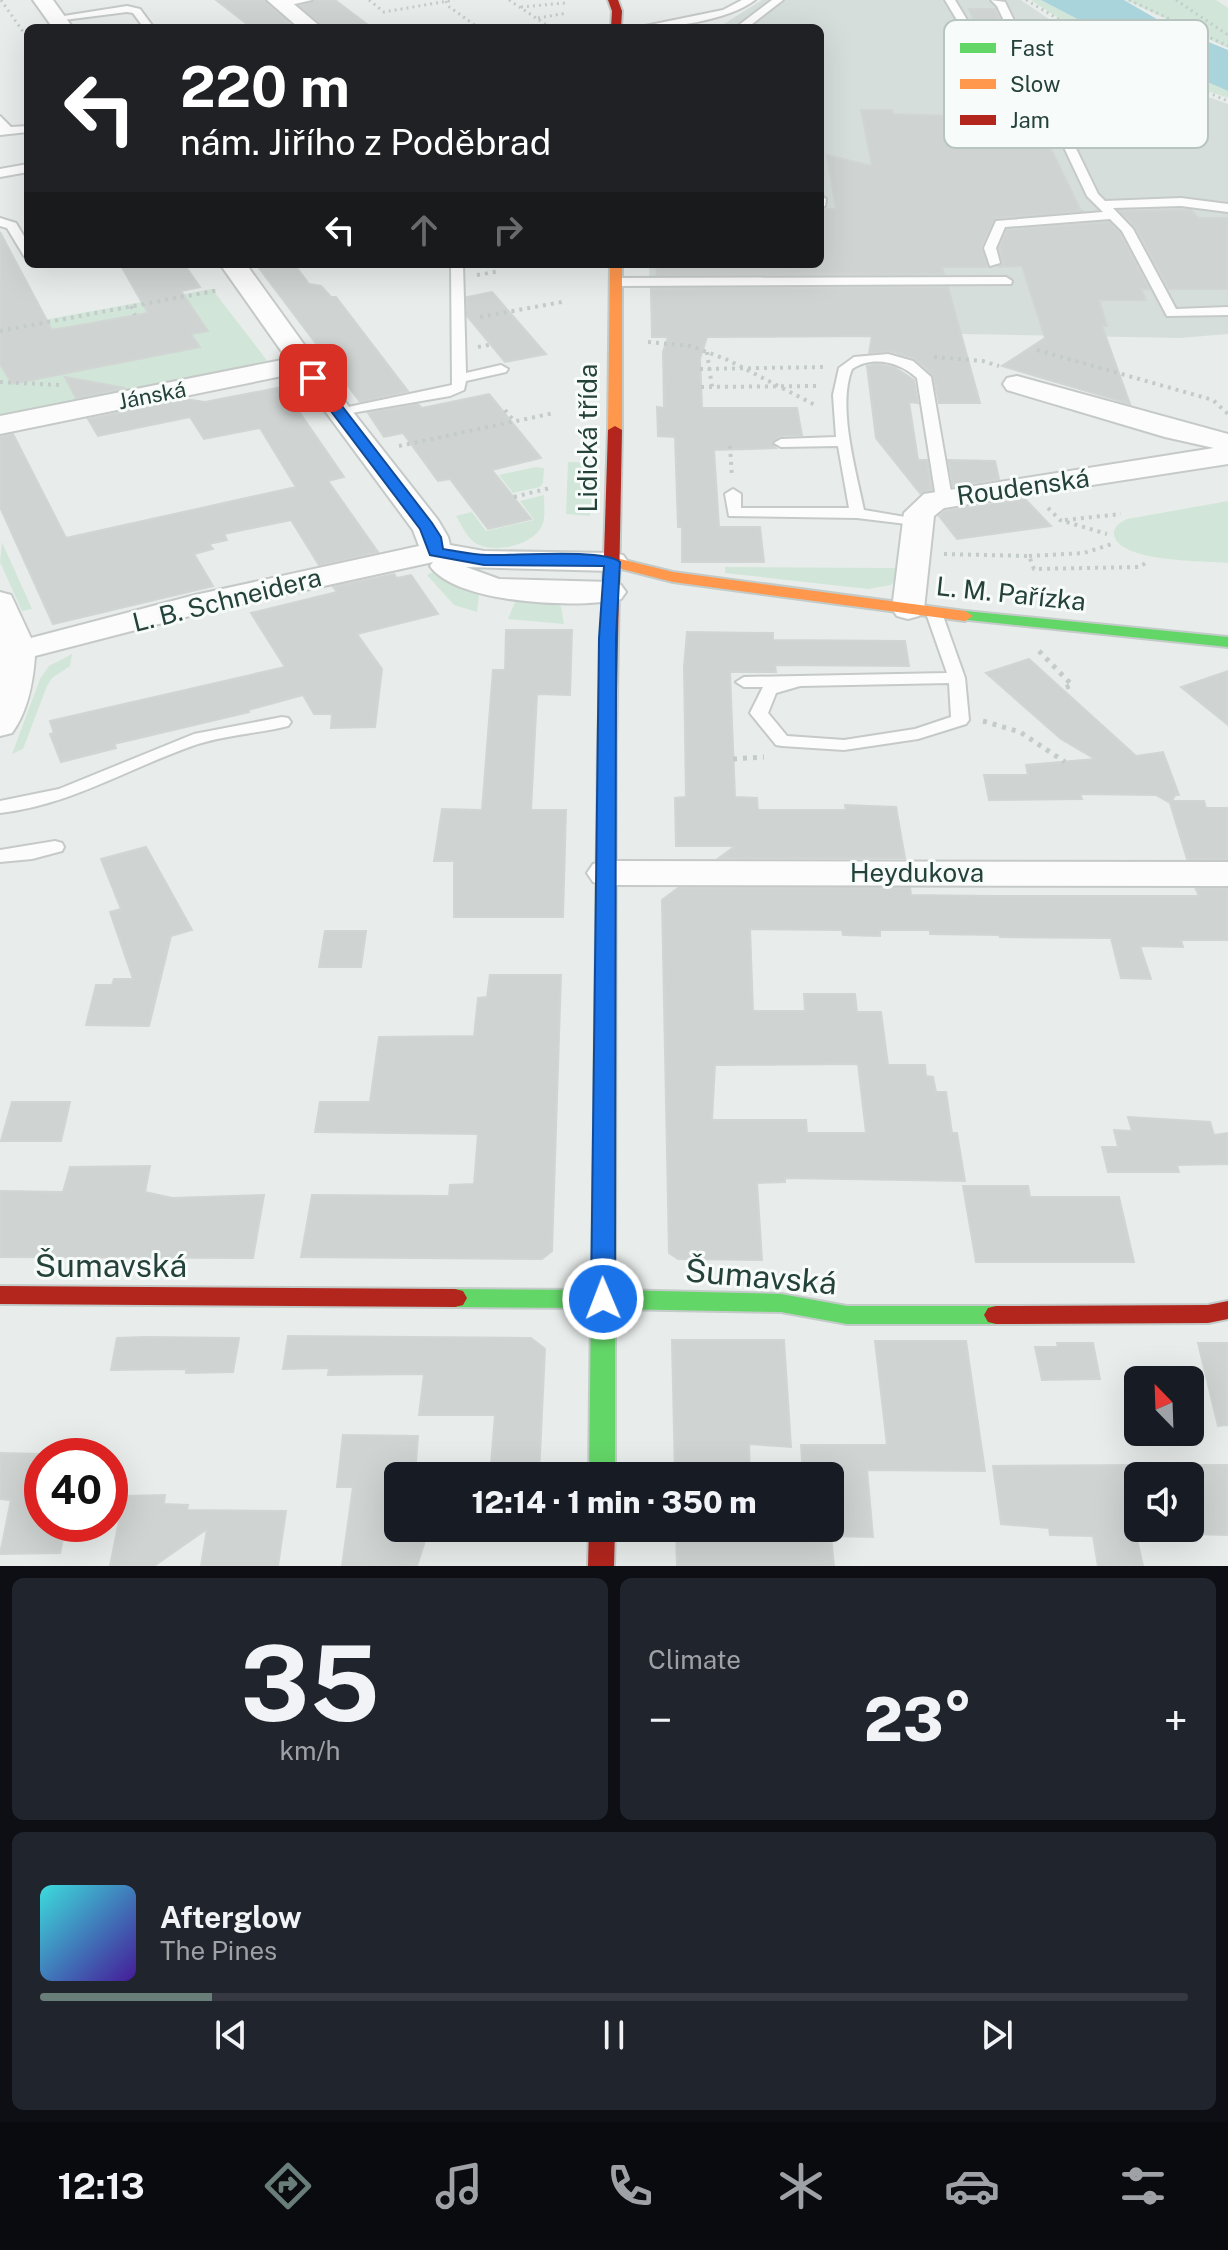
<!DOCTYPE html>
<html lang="en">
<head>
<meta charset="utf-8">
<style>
	body { margin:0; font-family:"Public Sans",sans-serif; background:#20242c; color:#f1f3f6; height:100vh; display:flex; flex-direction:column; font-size:30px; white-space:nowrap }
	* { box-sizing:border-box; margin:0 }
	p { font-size:26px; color:#9ea1a6 }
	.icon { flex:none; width:44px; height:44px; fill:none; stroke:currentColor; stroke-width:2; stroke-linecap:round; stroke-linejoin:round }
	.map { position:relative; height:1566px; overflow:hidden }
	.side { display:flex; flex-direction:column; gap:12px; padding:12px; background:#0d0f14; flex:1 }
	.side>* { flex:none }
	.guide { position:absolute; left:24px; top:24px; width:800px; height:244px; border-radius:12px; box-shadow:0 8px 32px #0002; background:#202124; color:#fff; overflow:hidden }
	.needle { width:52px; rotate:337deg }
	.controls { position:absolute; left:1124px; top:1366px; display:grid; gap:16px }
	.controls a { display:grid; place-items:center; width:80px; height:80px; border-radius:12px; background:#171b24; box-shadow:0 8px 32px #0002; font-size:40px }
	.speed { position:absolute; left:24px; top:1438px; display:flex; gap:16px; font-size:40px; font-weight:700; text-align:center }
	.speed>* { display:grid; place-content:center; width:104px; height:104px; border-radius:50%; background:#171b24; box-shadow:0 8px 32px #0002; line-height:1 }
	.speed .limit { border:12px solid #d22; background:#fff; color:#111 }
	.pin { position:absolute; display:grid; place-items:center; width:68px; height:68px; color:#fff; margin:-34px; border-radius:16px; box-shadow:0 4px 12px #0006 }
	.me { position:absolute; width:88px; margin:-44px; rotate:359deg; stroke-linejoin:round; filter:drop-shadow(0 0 6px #0008) }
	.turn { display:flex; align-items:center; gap:28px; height:168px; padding:0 24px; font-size:36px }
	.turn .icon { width:104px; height:104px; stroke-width:2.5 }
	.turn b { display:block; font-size:56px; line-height:68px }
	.lanes { display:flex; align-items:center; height:76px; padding:0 24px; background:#0003; justify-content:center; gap:40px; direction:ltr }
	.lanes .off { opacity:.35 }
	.big { font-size:60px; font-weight:800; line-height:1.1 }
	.side .widget { flex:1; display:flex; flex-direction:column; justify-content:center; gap:12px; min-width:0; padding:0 28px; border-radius:12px; background:#20242c }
	.side .dial { align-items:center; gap:0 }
	.dial b { font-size:104px; line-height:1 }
	.song { display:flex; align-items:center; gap:24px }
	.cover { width:96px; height:96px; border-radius:12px; background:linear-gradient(135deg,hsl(180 70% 55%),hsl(260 70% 35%)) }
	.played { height:8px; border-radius:4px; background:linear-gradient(90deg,#697e78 15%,#363941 15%) }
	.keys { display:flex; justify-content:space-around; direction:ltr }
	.heat { display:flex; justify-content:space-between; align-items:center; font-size:44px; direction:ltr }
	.side .tiles { flex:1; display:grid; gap:12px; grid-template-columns:1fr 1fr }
	.widget:last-child { grid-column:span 2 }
	.trip { position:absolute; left:384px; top:1462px; width:460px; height:80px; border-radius:12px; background:#171b24; box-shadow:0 8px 32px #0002; font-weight:800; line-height:80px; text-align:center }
	.tab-bar { display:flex; height:128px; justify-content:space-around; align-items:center; background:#090b0e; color:#9ea1a6 }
	.tab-bar .icon { width:56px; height:56px }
	.tab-bar .active { color:#697e78 }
	.tab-bar b { font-size:36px; color:#f1f3f6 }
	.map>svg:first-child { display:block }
</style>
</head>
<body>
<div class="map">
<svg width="1228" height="1566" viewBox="0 0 1228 1566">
	<rect width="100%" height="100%" fill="#e8edeb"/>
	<polygon fill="#d6dedb" points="762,0 1021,0 1062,28 1183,88 1228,104 1228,334 1180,338 961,334 652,337 649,264 820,264 820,28 719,27"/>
	<g fill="#d1e6d8">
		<path d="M1031 0H1041L1146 55 1228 91V98C1159 74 1091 41 1031 0Z"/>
		<polygon points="1126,0 1216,0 1228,8 1228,48"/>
		<polygon points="212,289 269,363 0,416 0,328"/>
		<polygon points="568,462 595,463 590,516 566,514"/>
		<polygon points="536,467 544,468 543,483 540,487 513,493 499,475"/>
		<path d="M544 495C544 505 546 517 542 526 532 546 492 555 474 542 466 536 461 524 456 516L472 512 486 531 534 520 520 501Z"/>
		<path d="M1228 501V563C1204 561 1125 562 1115 538 1111 528 1119 523 1127 519Z"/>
		<polygon points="2,542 32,609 22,611 0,562"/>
		<polygon points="725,567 895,568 896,579 891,585 868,589 725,573"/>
		<polygon points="439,569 479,595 477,612 454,605 427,575"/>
		<polygon points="526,599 561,606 564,624 508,619 515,602"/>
		<polygon points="72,654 70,666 52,678 47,686 23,749 12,754 40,679 49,666"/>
	</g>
	<polygon fill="#a9d4db" points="1041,0 1124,0 1167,25 1228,50 1228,91 1146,55"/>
	<g fill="#cfd4d2" stroke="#d1d6d4" stroke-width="2" fill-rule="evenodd">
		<polygon points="216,0 264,0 294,28 252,28"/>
		<polygon points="315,0 335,0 372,28 325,28 300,6"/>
		<polygon points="969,9 995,9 1036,96 1005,96"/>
		<polygon points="861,110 892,110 893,114 951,116 1034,114 1081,211 1084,211 996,218 981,247 987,267 942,267 944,274 657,275 656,264 820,264 820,209 836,209 827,155 872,166"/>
		<polygon points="1191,210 1198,218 1228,218 1228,289 1169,289 1136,228 1120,211"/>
		<polygon points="1109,222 1120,233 1149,289 1141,289 1146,300 1099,300 1107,326 1102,326 1130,404 1002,366 1045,338 1022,266 998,267 1003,264 999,248 1007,230"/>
		<polygon points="0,232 52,330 148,313 120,264 184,264 200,287 181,291 208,331 191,334 200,347 12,384 0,364"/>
		<polygon points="256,264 294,264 309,284 321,286 331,297 336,297 408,391 360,402"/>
		<polygon points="948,287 980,403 939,403 933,375 914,358 889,351 869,353 872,336 707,337 700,359 702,408 797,408 802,435 780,436 771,442 776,448 714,450 719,527 760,527 764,562 682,562 682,527 678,527 675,437 658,436 657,407 664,408 663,352 668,337 652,337 651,289"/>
		<polygon points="492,292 546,354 505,362 467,316 467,297"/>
		<polygon points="877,364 894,367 914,380 918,403 909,402 918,460 927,460 932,490 920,493 876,438 867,366"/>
		<polygon points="65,377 125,388 76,398"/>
		<polygon points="282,387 344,477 328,481 378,552 319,565 291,520 224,534 227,540 209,544 213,549 194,554 213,586 53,624 0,507 0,437 13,434 66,538 296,487 260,428 204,439 190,417 98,436 88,419 185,399 205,402"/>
		<polygon points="489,394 541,458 492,470 531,519 488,529 450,479 438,481 403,433 384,437 368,413 418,404 422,408"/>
		<polygon points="948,460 995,461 999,479 953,486"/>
		<polygon points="1025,499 1051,526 957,539 939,516 945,511"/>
		<polygon points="394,574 397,578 411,575 438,614 357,634 382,669 375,727 331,728 332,714 314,714 303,695 248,710 249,712 114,744 116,748 61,762 50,734 54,733 50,721 285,667 251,613 337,592 333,587"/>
		<polygon points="506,630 572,630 570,695 537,694 531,810 566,810 563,917 454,917 454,861 434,861 442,809 482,810 493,670 505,670"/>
		<polygon points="687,632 773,633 773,640 905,641 909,666 775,665 776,672 730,672 735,797 757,798 758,810 846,810 845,805 896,807 905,858 719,858 735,846 676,846 675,798 686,797 684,667"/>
		<polygon points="1029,659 1136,756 1163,752 1179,795 1175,795 1172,801 1204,801 1206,808 1228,808 1228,859 1187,859 1170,803 1156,795 1080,794 1082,799 989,800 984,775 1028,775 1026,765 1095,759 1061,739 986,673"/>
		<polygon points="1228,671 1228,725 1181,687"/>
		<polygon points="146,847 192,930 171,936 149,1026 86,1025 96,985 112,985 114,979 133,979 110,912 121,909 101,859"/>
		<path d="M678 888H910L911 895 991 896H1199L1196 889H1228V940H1181L1183 947 1140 946 1151 979 1121 978 1111 938 1000 937 999 935 930 934V930H880V936L843 935 842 930 750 929 753 1011H805L804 994H855L857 1012H881L888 1065H925L926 1076 933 1077 936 1092H946L952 1133H957L965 1181 785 1178V1182L757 1183 762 1260 678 1259 669 1253 662 900ZM858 1064 866 1133H807L806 1120H712L715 1065Z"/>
		<polygon points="325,931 366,931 361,967 319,967"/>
		<polygon points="490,975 561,975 552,1251 542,1259 301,1257 312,1195 449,1196 450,1185 474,1184 478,1134 315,1132 320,1102 370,1102 379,1037 474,1036 478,998 487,997"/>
		<polygon points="12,1102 70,1102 61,1141 1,1141"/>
		<polygon points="1128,1117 1210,1122 1214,1135 1228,1133 1228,1164 1177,1165 1179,1172 1108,1172 1102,1147 1118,1147 1114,1130 1132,1131"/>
		<polygon points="150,1166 145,1192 172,1198 264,1195 253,1258 0,1257 0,1191 63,1192 70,1167"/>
		<polygon points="963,1186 1028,1186 1030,1197 1119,1197 1134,1262 976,1262"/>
		<polygon points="288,1336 531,1338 545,1349 539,1476 490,1476 495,1415 419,1415 424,1374 328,1375 329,1368 283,1369"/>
		<polygon points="145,1337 239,1338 233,1372 186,1373 186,1369 111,1370 117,1338"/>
		<polygon points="672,1340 784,1340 791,1447 749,1444 750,1476 675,1476"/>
		<polygon points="875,1341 966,1341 985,1471 867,1470 873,1537 831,1536 834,1566 677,1566 676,1528 752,1528 752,1536 806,1536 805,1528 830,1528 830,1476 803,1476 801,1445 887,1445"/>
		<polygon points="1057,1343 1093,1343 1100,1379 1042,1380 1035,1347 1058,1347"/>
		<polygon points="1198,1343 1228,1343 1228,1425 1218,1426"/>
		<polygon points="343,1435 418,1436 415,1476 398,1476 398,1528 429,1528 417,1566 342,1566 353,1487 337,1487"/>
		<polygon points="0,1453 42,1454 42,1524 66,1524 60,1553 0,1554 11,1500 0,1499"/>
		<polygon points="1138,1465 1137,1539 1143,1566 1098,1566 1093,1536 1050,1535 1049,1528 1001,1524 993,1466"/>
		<polygon points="1190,1465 1228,1465 1228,1535 1190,1534"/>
		<polygon points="165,1495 164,1504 188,1505 187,1510 286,1511 278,1566 201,1566 207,1529 154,1566 110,1566 124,1496"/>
	</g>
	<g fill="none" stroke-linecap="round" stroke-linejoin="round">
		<defs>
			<g id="lane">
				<polygon points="288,0 312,0 282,7 277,4"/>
				<path d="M742 0H755C727 21 670 28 635 28L723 10Z"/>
				<polygon points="772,0 783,0 747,28 735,28"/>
				<polygon points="945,0 955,0 976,35 996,99 1041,99 997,6 991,0 1005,2 1098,194 1105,201 1181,198 1228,204 1228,212 1181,206 1113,208 1133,229 1176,309 1228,307 1228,315 1167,316 1122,231 1110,219 1005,227 996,248 1000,263 990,266 984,248 996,221 1103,212 1087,196 1044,105 987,104 966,35"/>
				<polygon points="127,6 140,9 154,28 144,28 133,13 127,12 56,21 51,18"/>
				<polygon points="0,116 11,127 28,126 28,132 0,135"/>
				<polygon points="28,164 28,172 0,177 0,169"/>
				<polygon points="820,195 826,199 825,206 820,206"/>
				<polygon points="0,218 16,223 28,243 28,257 24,256 7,228 0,226"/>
				<polygon points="451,264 463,264 466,373 501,365 508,369 506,372 466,381 464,390 450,396 334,416 334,410 452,385"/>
				<polygon points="1006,277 1012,281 1011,284 616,286 610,282 616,278"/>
				<path d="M888 354 913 361 931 377 952 498 949 501H939L936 498 917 378C900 362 873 355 852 369 837 406 856 471 864 510L923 520V526L857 518 729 516 725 494 733 489 741 494V508H849L838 446 781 447 774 443 781 439 836 437 833 395 839 368 854 357Z"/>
				<path d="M934 608 942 613 965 678 969 720 966 724 918 739 844 750 782 746 776 745 750 713 763 687H744L736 682 744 677 947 673 926 613ZM949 683 951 717 915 729 844 740 787 736 768 713 776 693 800 686Z"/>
				<path d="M282 717 288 718 291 722 288 726C256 734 223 735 192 746 127 769 70 805 0 813V801L59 789 194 734Z"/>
				<polygon points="55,841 62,843 64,847 62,851 32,859 0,862 0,850"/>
			</g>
			<g id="street">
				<polygon points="33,0 53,0 73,28 53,28"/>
				<polygon points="267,0 289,0 322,28 299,28"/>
				<path d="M220 264H246L349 407 438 520 448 537 450 545 484 551 612 553 623 555 628 562 623 569 612 571 466 567 499 579 610 582 621 585 626 592 621 599C580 609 456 604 430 566L433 562 201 613 35 656C33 683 28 711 12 733L0 736V592L11 595 31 638 195 595 419 546 413 530 297 373 0 434V416L287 359Z"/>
				<polygon points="1017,376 1228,434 1228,464 944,508 934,516 924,609 919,616 908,619 897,616 892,609 904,513 924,494 1214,448 1165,437 1007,390 1003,384 1007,378"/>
				<polygon points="606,861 1228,862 1228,886 606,885 593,882 587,873 593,864"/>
			</g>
			<g id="fast">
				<polygon points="965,611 1228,637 1228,647 959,619 957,616"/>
				<polygon points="607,739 616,744 615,1290 781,1294 847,1306 996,1306 1004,1308 1008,1315 1004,1322 996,1324 847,1324 781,1312 615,1309 615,1476 589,1476 591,1308 455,1307 447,1305 443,1298 447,1291 455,1289 592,1290 598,744"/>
			</g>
			<g id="slow">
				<polygon points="610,264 622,264 622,430 615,434 608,430"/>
				<polygon points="612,557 673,572 965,611 973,616 965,621 673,582 606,565 604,562 606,559"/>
			</g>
			<g id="jam">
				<polygon points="608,0 618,0 622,11 621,28 611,28 612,11"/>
				<polygon points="615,426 622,430 616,744 607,749 598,744 608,430"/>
				<polygon points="0,1286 455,1289 463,1291 467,1298 463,1305 455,1307 0,1304"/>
				<polygon points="1228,1301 1228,1319 1208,1323 996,1324 988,1322 984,1315 988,1308 996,1306 1208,1305"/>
				<polygon points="589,1528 615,1528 614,1566 588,1566"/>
			</g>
		</defs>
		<use href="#lane" stroke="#c5cac8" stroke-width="4"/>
		<use href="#street" stroke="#c5cac8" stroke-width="4"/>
		<use href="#fast" stroke="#c3cbc8" stroke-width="4"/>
		<use href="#slow" stroke="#c3cbc8" stroke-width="4"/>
		<use href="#jam" stroke="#c3cbc8" stroke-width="4"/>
		<g stroke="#c3ccca" stroke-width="3" stroke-dasharray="2 4" stroke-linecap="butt">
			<polyline points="1,0 28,39"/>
			<polyline points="369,0 384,12 454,0"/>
			<polyline points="509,0 551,28"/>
			<polyline points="1026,0 1123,57 1228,101"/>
			<polyline points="1129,0 1228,46"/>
			<polyline points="1176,0 1228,35"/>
			<polyline points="446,1 448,6 479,28"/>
			<polyline points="521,7 565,3"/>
			<polyline points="538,18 567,13"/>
		</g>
		<g stroke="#c3ccca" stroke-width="4" stroke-dasharray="3 5" stroke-linecap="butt">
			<polyline points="536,266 547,264"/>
			<polyline points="477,275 500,271"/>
			<polyline points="131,306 135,315"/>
			<polyline points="480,317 562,302"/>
			<polyline points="0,331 219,290"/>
			<polyline points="648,342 691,346 728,360 817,406"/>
			<polyline points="478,347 493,344"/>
			<polyline points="1037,350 1213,400 1228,414"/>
			<polyline points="707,352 712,387"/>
			<polyline points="934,357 983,361 999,366"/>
			<polyline points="700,369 823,367"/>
			<polyline points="0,382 60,385"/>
			<polyline points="701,387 819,386"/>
			<polyline points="505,410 514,421"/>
			<polyline points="399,446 554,413"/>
			<polyline points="730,446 732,477"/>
			<polyline points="514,497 550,488"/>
			<polyline points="1048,508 1060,520 1107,534"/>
			<polyline points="1065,520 1121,514"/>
			<polyline points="944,554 1029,556 1034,569 1139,567 1149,561"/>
			<polyline points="1029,556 1084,553 1112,544"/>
		</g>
		<g stroke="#c3ccca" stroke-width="5" stroke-dasharray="4 6" stroke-linecap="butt">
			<polyline points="1039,651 1072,685 1062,689"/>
			<polyline points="983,721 1020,732 1065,762"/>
			<polyline points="733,759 764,757"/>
		</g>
		<use href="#lane" fill="#fcfcfc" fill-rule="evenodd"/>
		<use href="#street" fill="#fcfcfc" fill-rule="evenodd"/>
		<use href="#fast" fill="#63d668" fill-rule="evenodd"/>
		<use href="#slow" fill="#ff974d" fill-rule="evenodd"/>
		<use href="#jam" fill="#b3261e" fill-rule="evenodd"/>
	</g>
	<path fill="#1a73e8" stroke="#114b97" stroke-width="2" d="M313 374 318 375 432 523 441 537 443 549C457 551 472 555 487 555 513 556 604 548 620 562L616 638 615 1299 612 1306 603 1309 595 1306 591 1299 599 638 604 566 484 565 430 555 420 529 306 378Z"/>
	<g text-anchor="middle" stroke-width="6" stroke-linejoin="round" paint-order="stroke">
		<g font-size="22" fill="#24423a" stroke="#f7fbf9">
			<text transform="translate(152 395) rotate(-11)" y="8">Jánská</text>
		</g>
		<g font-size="26" fill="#24423a" stroke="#f7fbf9">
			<text transform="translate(588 438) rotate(-90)" y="9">Lidická třída</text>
			<text transform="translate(1023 487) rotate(-8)" y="9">Roudenská</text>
			<text transform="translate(1011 594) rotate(6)" y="9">L. M. Pařízka</text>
			<text transform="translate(227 600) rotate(-14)" y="9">L. B. Schneidera</text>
			<text x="917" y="882">Heydukova</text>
		</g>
		<g font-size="32" fill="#24423a" stroke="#f7fbf9">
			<text x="111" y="1277">Šumavská</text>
			<text transform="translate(761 1277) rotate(5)" y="11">Šumavská</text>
		</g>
	</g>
	<rect x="944" y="20" width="264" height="128" rx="12" fill="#f7fbf9" stroke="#b8c4c0" stroke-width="2"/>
	<rect x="960" y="43" width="36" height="10" fill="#63d668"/>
	<rect x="960" y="79" width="36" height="10" fill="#ff974d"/>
	<rect x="960" y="115" width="36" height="10" fill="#b3261e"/>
	<g font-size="22" fill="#24423a">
		<text x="1010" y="56">Fast</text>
		<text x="1010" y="92">Slow</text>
		<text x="1010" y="128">Jam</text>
	</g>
</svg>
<div class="controls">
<a><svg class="needle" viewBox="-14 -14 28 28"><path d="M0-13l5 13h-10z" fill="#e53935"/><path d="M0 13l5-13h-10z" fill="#9ea1a6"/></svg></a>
<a><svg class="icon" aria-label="sound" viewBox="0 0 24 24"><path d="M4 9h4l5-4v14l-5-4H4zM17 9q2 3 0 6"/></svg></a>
</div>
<div class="speed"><div class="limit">40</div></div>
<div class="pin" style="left:313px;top:378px;background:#d93025"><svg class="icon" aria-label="arrive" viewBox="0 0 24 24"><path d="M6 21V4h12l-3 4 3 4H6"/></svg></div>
<svg class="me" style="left:603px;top:1299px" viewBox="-20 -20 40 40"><circle r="17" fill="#1a73e8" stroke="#fff" stroke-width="3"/><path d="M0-11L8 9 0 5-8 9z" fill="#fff"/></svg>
<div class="trip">12:14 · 1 min · 350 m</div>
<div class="guide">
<div class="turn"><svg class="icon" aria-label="left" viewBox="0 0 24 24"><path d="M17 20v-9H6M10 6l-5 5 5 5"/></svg><div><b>220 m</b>nám. Jiřího z Poděbrad</div></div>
<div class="lanes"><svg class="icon" aria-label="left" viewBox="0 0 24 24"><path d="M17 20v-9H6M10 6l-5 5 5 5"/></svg><svg class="icon off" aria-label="ahead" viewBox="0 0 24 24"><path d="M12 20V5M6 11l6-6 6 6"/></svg><svg class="icon off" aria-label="right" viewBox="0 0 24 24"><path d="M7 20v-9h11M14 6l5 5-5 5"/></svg></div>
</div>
</div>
<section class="side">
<div class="tiles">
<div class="widget dial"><b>35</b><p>km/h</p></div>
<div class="widget"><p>Climate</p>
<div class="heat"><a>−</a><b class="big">23°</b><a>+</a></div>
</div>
<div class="widget">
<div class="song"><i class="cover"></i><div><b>Afterglow</b><p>The Pines</p></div></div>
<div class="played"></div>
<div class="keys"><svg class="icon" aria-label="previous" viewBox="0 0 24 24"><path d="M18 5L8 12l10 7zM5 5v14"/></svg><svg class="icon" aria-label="pause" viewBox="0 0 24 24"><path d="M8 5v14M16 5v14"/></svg><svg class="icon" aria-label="next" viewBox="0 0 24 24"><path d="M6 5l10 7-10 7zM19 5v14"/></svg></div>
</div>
</div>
</section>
<nav class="tab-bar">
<b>12:13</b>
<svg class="icon active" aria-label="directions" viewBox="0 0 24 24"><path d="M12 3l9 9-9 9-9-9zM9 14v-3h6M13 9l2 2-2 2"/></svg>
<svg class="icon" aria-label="music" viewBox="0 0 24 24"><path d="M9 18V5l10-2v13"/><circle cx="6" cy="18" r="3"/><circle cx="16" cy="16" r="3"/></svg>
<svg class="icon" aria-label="phone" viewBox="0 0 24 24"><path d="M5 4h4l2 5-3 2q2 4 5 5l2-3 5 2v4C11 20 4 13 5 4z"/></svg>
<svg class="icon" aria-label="climate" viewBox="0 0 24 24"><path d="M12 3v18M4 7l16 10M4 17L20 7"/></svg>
<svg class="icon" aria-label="car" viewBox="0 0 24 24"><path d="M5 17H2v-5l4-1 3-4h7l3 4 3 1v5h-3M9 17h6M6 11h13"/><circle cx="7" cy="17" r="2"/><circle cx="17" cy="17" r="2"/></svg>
<svg class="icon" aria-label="filters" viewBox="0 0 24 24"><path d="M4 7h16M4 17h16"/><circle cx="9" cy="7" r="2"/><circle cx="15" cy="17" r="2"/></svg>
</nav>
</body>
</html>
